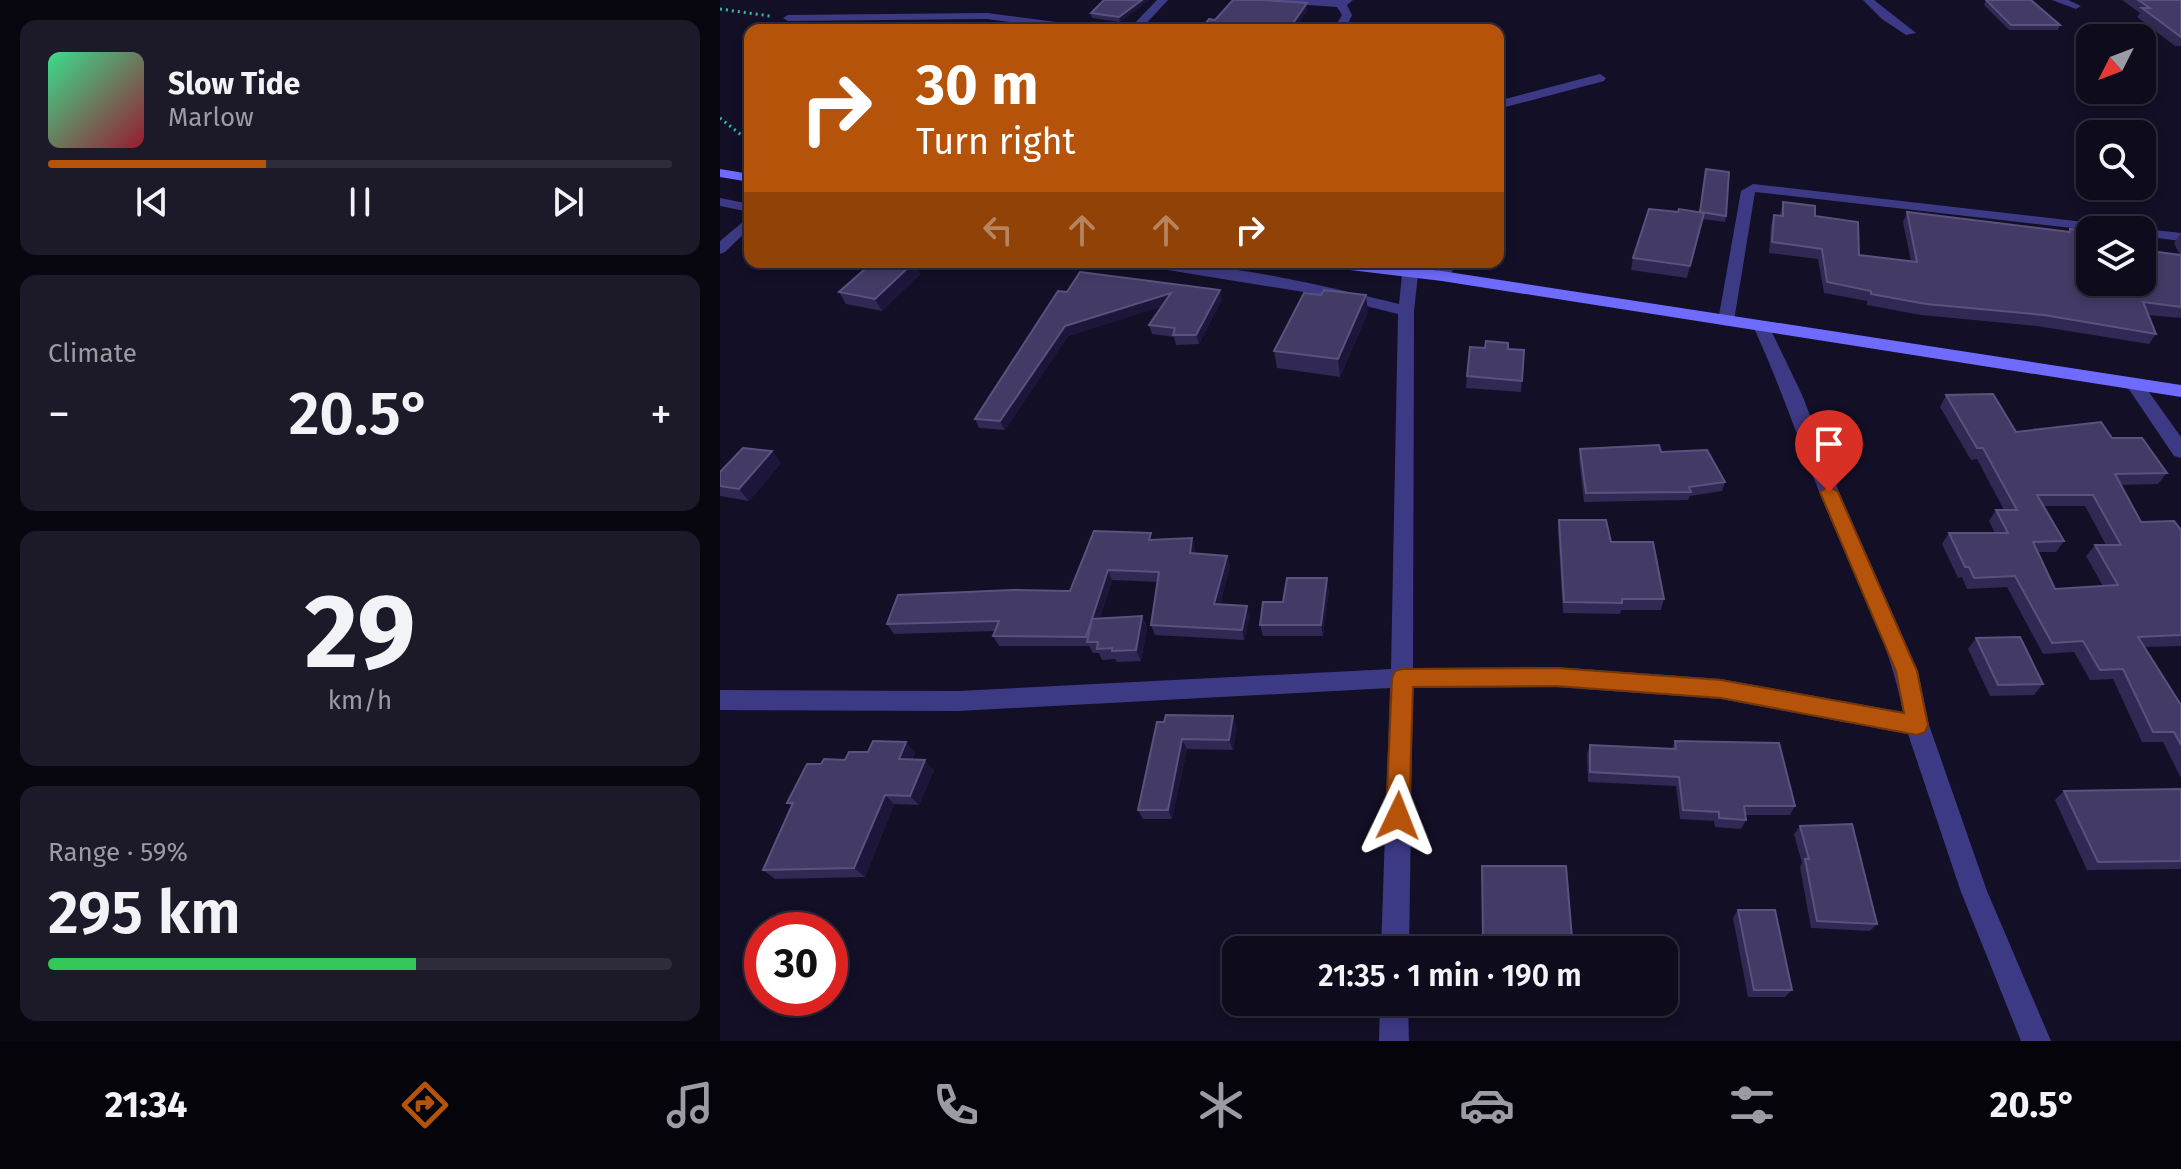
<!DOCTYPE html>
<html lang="en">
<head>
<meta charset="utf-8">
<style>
	body { margin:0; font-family:"Fira Sans",sans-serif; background:#1c1929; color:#f1f3f6; height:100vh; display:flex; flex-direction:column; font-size:30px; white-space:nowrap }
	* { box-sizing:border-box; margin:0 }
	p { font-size:26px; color:#9b9ba3 }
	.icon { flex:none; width:44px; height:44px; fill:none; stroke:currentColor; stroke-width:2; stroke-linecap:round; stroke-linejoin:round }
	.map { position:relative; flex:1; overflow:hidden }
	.details { display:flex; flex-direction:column; gap:20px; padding:20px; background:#08060f; width:720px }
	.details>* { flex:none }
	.top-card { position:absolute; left:24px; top:24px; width:760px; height:244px; border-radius:16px; box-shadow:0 4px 12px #0003,0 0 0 2px #2e2b3b; background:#b45309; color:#fff; overflow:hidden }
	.needle { width:52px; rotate:228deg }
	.buttons { position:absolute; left:1356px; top:24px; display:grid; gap:16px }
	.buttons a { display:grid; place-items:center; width:80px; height:80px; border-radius:16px; background:#0e0b1c; box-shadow:0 4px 12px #0003,0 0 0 2px #2e2b3b; font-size:40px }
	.speed { position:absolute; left:24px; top:912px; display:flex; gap:16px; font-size:40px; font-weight:700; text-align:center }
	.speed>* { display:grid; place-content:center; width:104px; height:104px; border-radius:50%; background:#0e0b1c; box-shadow:0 4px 12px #0003,0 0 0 2px #2e2b3b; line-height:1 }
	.speed .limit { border:12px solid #d22; background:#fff; color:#111 }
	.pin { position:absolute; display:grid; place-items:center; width:68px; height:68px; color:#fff; margin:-82px -34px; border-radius:50% 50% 50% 0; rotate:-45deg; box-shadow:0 0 8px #0007 }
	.pin .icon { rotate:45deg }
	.me { position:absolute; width:88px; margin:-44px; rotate:2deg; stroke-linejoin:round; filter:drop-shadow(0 0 6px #0008) }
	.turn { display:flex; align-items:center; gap:28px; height:168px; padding:0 40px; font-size:36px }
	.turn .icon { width:104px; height:104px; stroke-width:2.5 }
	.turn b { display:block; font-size:56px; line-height:68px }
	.lanes { display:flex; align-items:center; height:76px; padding:0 40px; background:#0003; justify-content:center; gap:40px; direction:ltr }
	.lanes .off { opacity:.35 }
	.big { font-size:60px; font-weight:600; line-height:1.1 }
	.details .tile { flex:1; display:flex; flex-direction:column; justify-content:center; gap:12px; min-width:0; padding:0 28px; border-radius:16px; background:#1c1929 }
	.details .dial { align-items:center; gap:0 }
	.dial b { font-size:104px; line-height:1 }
	.song { display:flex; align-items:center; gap:24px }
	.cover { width:96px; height:96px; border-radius:12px; background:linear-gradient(135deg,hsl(150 70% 55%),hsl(350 70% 35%)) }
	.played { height:8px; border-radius:4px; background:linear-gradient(90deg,#b45309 35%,#2e2b3b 35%) }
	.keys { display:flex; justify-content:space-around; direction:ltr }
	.heat { display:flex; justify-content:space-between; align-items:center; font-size:44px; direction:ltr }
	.charge { height:12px; border-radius:6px; background:linear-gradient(90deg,#34c759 59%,#2e2b3b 0) }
	.trip { position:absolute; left:502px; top:936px; width:456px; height:80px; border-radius:16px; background:#0e0b1c; box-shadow:0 4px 12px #0003,0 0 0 2px #2e2b3b; font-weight:600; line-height:80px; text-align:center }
	.tab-bar { display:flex; height:128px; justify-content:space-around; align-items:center; background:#06040b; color:#9b9ba3 }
	.tab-bar .icon { width:56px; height:56px }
	.tab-bar .selected { color:#b45309 }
	.tab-bar b { font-size:36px; color:#f1f3f6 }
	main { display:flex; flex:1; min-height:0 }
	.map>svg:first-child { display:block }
</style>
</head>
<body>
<main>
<section class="details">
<div class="tile">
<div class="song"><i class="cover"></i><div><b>Slow Tide</b><p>Marlow</p></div></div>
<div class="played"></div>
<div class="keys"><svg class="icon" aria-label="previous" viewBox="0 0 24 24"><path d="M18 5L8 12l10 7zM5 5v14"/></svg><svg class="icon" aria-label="pause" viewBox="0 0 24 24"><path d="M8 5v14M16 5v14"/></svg><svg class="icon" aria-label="next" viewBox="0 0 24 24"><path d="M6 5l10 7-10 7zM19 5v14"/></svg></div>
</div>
<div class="tile"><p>Climate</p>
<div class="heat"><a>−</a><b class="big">20.5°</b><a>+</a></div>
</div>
<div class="tile dial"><b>29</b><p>km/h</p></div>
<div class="tile"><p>Range · 59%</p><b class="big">295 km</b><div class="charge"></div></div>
</section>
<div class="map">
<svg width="1461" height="1041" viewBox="0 0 1461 1041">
	<rect width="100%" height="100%" fill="#130f26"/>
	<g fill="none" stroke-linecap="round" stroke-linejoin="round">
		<g stroke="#2fb8b0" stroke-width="3" stroke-dasharray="2 4" stroke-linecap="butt">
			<polyline points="0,9 50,16"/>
			<polyline points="0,118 30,142"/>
		</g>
		<g fill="#3d3a85" fill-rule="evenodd">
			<polygon points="437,0 448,0 420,30 408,30"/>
			<polygon points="554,0 633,0 627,5 632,15 625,30 613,30 622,15 617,7 559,3"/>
			<polygon points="1143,0 1154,0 1196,33 1186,35 1162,19"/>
			<polygon points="1332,0 1348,0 1361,6 1356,9"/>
			<polygon points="267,13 374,27 380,30 348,30 267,19 68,21 63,18 68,15"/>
			<polygon points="880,74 886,78 884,81 778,109 778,101"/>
			<polygon points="1033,184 1461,233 1461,241 1422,236 1422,230 1370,230 1035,192 1014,321 1006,326 998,321 1021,191"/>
			<polygon points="0,198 30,204 30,212 0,206"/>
			<polygon points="30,216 30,228 5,252 0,254 0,241"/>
			<path d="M421 262C507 262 595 284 679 304L682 275 690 270 698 275 694 311 693 668 836 667 1001 679 1183 712C1169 635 1129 566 1100 494 1078 438 1059 383 1034 328L1036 324H1048L1083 397 1119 492 1198 671 1209 725 1267 891 1331 1041H1301L1241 892 1188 734 1001 699 836 687 693 688 689 950H661L670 688 238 711 0 710V690L238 691 671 669 678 314 602 295 429 267Z"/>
			<polygon points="721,262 737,262 728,279 722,281 714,276"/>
			<polygon points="1415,379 1421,381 1461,437 1461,458 1454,456 1406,385"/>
			<polygon points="660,1002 688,1002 689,1041 659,1041"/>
		</g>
		<g fill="#6f6bff" fill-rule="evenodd">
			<polygon points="0,169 30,174 30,182 0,177"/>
			<polygon points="597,262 644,262 722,271 1461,385 1461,397 722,281 605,267"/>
		</g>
	</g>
	<g fill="#312854" fill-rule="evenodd">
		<polygon points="429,0 400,22 372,18 371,13"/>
		<polygon points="1266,0 1340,25 1338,30 1289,30 1264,5"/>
		<polygon points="1402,0 1461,0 1461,46 1455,46 1417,17 1420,13"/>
		<polygon points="1063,202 1095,216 1139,255 1191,261 1183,222 1187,212 1348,232 1350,229 1363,231 1364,227 1386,230 1370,282 1460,255 1454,243 1461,233 1461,318 1428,315 1436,334 1429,344 1317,326 1201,315 1147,305 1147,301 1104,293 1098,259 1049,253 1051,225 1054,215 1060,215"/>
		<polygon points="959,209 1006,216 1005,222 982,219 967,278 911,270 913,258 958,212"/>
		<polygon points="194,262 200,274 162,311 126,304 119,292"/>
		<polygon points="338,291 502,299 479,344 456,345 454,337 432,334 429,325 442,306 348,336 285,430 259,428 255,419"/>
		<polygon points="648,312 620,377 557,368 554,351"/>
		<polygon points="788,349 804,350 801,392 746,388 747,376"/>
		<path d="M1226 395 1296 432 1392 438 1447 473 1438 484 1401 485 1421 522 1461 530V646L1425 647 1461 705V778L1443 742H1422L1393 679 1370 680 1354 652 1323 654 1287 587 1247 589 1242 577 1238 578 1222 544 1229 533H1275L1269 521 1276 510H1284L1257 459 1251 460 1220 407ZM1324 506H1365L1386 545H1375L1366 556 1383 586 1335 589 1318 552H1336L1344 541Z"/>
		<polygon points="860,449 941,452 1005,482 1002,491 970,496 968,500 864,502 859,458"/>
		<polygon points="52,451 61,463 29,501 0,496 0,472"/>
		<polygon points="839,520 891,542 944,599 941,610 901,610 900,614 843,613 838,531"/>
		<polygon points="472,538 475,549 474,553 507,556 510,566 500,604 530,616 524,640 435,635 431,625 438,582 392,580 380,618 422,616 427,627 421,661 397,662 395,659 382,660 379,653 373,653 369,646 279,646 273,636 275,631 174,634 167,624 350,591 434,540"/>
		<polygon points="609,589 603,636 543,636 540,625"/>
		<polygon points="1256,638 1323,684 1314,695 1270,696 1248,649"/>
		<polygon points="437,722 517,727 513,750 467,749 452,819 423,819 418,810"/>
		<polygon points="955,741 1075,806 1070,815 1025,815 1026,820 1021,829 995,827 994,821 960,819 956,786 868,782 867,754 870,745 952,749"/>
		<polygon points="195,752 192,760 214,770 199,805 174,804 145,877 55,879 43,870 72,806 67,803 101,764"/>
		<polygon points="1461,789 1461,868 1460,869 1367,870 1335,800 1344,791"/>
		<polygon points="1080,826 1157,924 1150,931 1091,928 1080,867 1082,863 1074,834"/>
		<polygon points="762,866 852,938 850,946 762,945"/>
		<polygon points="1018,910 1072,990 1065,997 1028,997 1013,918"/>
	</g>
	<g fill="#1d163a">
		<polygon points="422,0 429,0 400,22 399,17"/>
		<polygon points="587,3 588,10 574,30 569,29"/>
		<polygon points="194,262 200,274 162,311 155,299"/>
		<polygon points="500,290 502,299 479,344 476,335"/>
		<polygon points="451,293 454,303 348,336 285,430 280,421 345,326"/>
		<polygon points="646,295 648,312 620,377 618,359"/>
		<polygon points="52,451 61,463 29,501 19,489"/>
		<polygon points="472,538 475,549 473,563 470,553"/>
		<polygon points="507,556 510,566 497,614 494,604"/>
		<polygon points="388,570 392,580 372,642 369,642 366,637"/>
		<polygon points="607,578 609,589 603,636 601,625"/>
		<polygon points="527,606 530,616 524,640 522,630"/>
		<polygon points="422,616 427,627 421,661 416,650"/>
		<polygon points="513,716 517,727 513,750 509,740"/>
		<polygon points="462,739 467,749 452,819 448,810"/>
		<polygon points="186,742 195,752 188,769 179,759"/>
		<polygon points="205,760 214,770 199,805 190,796"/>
		<polygon points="165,795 174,804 145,877 134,868"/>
	</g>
	<g fill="#433a66" stroke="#5a527e" stroke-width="2" fill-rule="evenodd">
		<polygon points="384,0 422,0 399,17 371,13"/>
		<polygon points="513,0 544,0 587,3 569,29 577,30 480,30 489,19 495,20"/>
		<polygon points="1266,0 1311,0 1340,25 1291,25"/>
		<polygon points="1418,0 1461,0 1461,37 1422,8 1430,8"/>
		<polygon points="986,169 1009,172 1006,216 980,212"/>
		<polygon points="1063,202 1095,206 1095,216 1138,222 1139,255 1197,262 1187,212 1350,232 1350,229 1366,231 1364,227 1386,230 1370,230 1370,282 1422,282 1422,250 1461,255 1461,307 1423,302 1436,334 1324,315 1206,304 1151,294 1151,291 1107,282 1102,249 1052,242 1054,215 1063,216"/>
		<polygon points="929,209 958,212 959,209 984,213 970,266 913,258"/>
		<polygon points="153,262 194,262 155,299 119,292"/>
		<polygon points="360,272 500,290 476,335 453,335 455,328 429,325 451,293 345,326 280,421 255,419 338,291 347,292"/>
		<polygon points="604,290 646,295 618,359 554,351 584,293 601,295"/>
		<polygon points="766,341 788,343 788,349 804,350 802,381 747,376 750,347 765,348"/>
		<path d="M1273 394 1296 432 1381 422 1392 438H1422L1447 473 1395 474 1421 522 1454 521 1461 530V635L1418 637 1461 705V745L1454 732H1433L1403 669 1380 670 1363 641 1332 643 1295 576 1254 578 1249 567H1245L1229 533H1288L1276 510H1297L1263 448H1257L1226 395ZM1317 495H1373L1401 545H1375L1398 585 1335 589 1313 542 1344 541Z"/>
		<polygon points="939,445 941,452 987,450 1005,482 969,487 971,492 866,493 860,449"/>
		<polygon points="23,448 52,451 19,489 0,486 0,472"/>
		<polygon points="839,520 886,520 891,542 933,542 944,599 902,599 902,603 844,602"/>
		<polygon points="374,531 431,533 429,540 472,538 470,553 507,556 494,604 527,606 522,630 431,625 439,572 388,570 366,637 273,636 279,621 167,624 178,595 292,590 350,591"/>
		<polygon points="567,578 607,578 601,625 540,625 543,602 563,602"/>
		<polygon points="422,616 416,650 392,651 392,648 377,649 378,642 367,642 372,619"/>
		<polygon points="1300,637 1323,684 1278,685 1256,638"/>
		<polygon points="446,715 513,716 509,740 462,739 448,810 418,810 437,722 444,722"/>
		<polygon points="153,741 186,742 179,759 205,760 190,796 165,795 134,868 43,870 73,803 67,803 87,764 101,764 104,759 125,760 129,752 148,752"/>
		<polygon points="955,741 1059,743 1075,806 1024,806 1026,820 999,818 999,812 963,810 959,777 870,772 870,745 956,749"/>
		<polygon points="1461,789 1461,861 1378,862 1344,791"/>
		<polygon points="1132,824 1157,924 1097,921 1085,859 1089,859 1080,826"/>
		<polygon points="762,866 846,866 852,938 763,937"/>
		<polygon points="1018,910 1055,910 1072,990 1034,990"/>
	</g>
	<polygon fill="#b45309" stroke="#753606" stroke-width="2" points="1109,486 1118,492 1197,671 1208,725 1205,732 1197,735 1001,698 836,686 693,687 689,816 686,824 678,827 670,824 666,816 672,678 675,671 682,669 836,668 1001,680 1184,713 1176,671 1100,492"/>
</svg>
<div class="buttons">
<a><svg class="needle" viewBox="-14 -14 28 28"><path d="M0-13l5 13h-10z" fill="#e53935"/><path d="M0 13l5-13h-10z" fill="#9b9ba3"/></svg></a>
<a><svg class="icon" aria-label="search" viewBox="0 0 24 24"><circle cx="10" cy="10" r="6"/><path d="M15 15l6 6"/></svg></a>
<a><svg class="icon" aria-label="layers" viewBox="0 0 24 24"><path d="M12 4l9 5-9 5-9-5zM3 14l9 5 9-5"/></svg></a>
</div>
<div class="speed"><div class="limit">30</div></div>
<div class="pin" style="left:1109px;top:492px;background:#d93025"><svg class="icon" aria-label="arrive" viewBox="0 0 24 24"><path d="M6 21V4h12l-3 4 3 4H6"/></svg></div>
<svg class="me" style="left:678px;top:816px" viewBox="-20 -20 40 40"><path d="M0-17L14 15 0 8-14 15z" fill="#b45309" stroke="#fff" stroke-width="4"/></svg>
<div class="trip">21:35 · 1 min · 190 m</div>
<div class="top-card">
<div class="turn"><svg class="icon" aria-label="right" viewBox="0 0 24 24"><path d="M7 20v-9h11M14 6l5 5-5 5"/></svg><div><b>30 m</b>Turn right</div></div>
<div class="lanes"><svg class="icon off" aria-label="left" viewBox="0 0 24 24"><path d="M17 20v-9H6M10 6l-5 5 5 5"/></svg><svg class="icon off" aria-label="ahead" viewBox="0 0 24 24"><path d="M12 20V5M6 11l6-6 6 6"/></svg><svg class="icon off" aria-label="ahead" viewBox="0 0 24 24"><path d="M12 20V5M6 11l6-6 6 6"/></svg><svg class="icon" aria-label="right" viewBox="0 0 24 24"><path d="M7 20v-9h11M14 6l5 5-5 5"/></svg></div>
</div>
</div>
</main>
<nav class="tab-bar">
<b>21:34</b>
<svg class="icon selected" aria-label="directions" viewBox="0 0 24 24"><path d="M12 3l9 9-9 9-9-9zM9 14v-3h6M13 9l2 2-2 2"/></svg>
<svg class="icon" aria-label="music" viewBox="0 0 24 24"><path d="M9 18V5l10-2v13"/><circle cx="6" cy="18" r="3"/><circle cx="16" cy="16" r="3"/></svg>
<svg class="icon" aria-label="phone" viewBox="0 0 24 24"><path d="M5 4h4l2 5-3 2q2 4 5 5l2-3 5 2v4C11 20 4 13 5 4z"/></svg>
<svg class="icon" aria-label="climate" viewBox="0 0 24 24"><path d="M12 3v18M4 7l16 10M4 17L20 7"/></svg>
<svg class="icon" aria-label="car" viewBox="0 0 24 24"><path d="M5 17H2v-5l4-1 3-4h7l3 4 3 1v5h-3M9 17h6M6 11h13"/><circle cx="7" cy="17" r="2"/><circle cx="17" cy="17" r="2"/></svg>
<svg class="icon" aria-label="filters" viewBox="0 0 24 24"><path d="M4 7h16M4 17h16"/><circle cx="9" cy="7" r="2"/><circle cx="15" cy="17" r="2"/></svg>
<b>20.5°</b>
</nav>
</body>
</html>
